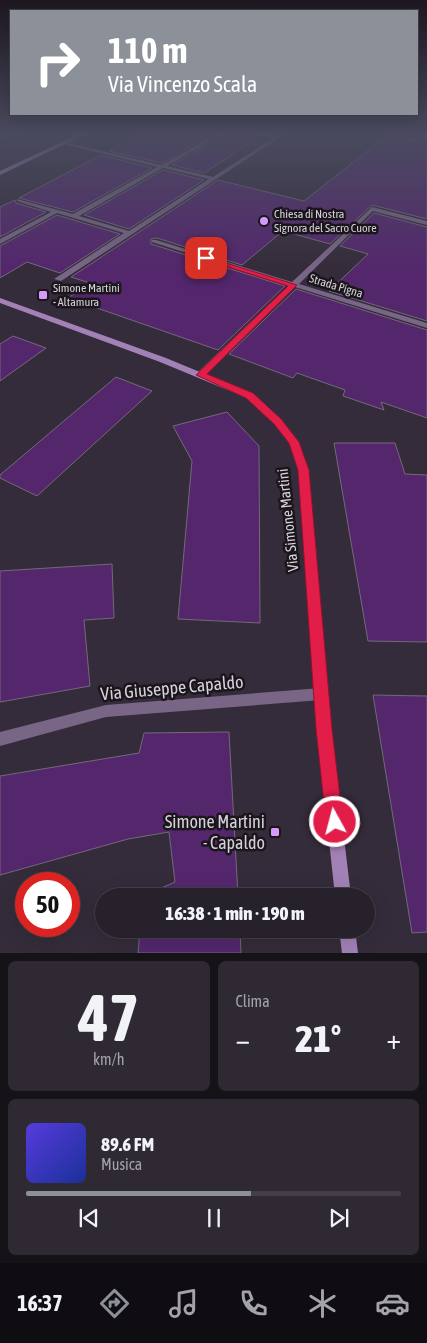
<!DOCTYPE html>
<html lang="it">
<head>
<meta charset="utf-8">
<style>
	body { margin:0; font-family:"Asap Condensed",sans-serif; background:#2f2934; color:#f1f3f6; height:100vh; display:flex; flex-direction:column; font-size:19px; white-space:nowrap }
	* { box-sizing:border-box; margin:0 }
	p { font-size:16px; color:#a4a3a9 }
	.icon { flex:none; width:28px; height:28px; fill:none; stroke:currentColor; stroke-width:2; stroke-linecap:round; stroke-linejoin:round }
	.map { position:relative; height:953px; overflow:hidden }
	.drawer { display:flex; flex-direction:column; gap:8px; padding:8px; background:#151218; flex:1 }
	.drawer>* { flex:none }
	.top-card { position:absolute; left:10px; top:10px; width:408px; height:105px; border-radius:0px; box-shadow:0 5px 20px #0002,0 0 0 1px #433e48; background:#8c9099; color:#fff; overflow:hidden }
	.speed { position:absolute; left:15px; top:872px; display:flex; gap:10px; font-size:25px; font-weight:700; text-align:center }
	.speed>* { display:grid; place-content:center; width:65px; height:65px; border-radius:50%; background:#27212c; box-shadow:0 5px 20px #0002,0 0 0 1px #433e48; line-height:1 }
	.speed .limit { border:8px solid #d22; background:#fff; color:#111 }
	.pin { position:absolute; display:grid; place-items:center; width:42px; height:42px; color:#fff; margin:-21px; border-radius:10px; box-shadow:0 2px 8px #0006 }
	.me { position:absolute; width:55px; margin:-28px; rotate:353deg; stroke-linejoin:round; filter:drop-shadow(0 0 4px #0008) }
	.turn { display:flex; align-items:center; gap:18px; height:105px; padding:0 15px; font-size:22px }
	.turn .icon { width:65px; height:65px; stroke-width:2.5 }
	.turn b { display:block; font-size:35px; line-height:42px }
	.big { font-size:38px; font-weight:800; line-height:1.1 }
	.drawer .widget { flex:1; display:flex; flex-direction:column; justify-content:center; gap:8px; min-width:0; padding:0 18px; border-radius:8px; background:#2f2934 }
	.drawer .dial { align-items:center; gap:0 }
	.dial b { font-size:65px; line-height:1 }
	.song { display:flex; align-items:center; gap:15px }
	.cover { width:60px; height:60px; border-radius:8px; background:linear-gradient(135deg,hsl(250 70% 55%),hsl(230 70% 35%)) }
	.played { height:5px; border-radius:2px; background:linear-gradient(90deg,#8c9099 60%,#433e48 60%) }
	.keys { display:flex; justify-content:space-around; direction:ltr }
	.heat { display:flex; justify-content:space-between; align-items:center; font-size:28px; direction:ltr }
	.drawer .tiles { flex:1; display:grid; gap:8px; grid-template-columns:1fr 1fr }
	.widget:last-child { grid-column:span 2 }
	.trip { position:absolute; left:95px; top:888px; width:280px; height:50px; border-radius:25px; background:#27212c; box-shadow:0 5px 20px #0002,0 0 0 1px #433e48; font-weight:800; line-height:50px; text-align:center }
	.tabs { display:flex; height:80px; justify-content:space-around; align-items:center; background:#100d12; color:#a4a3a9 }
	.tabs .icon { width:35px; height:35px }
	.tabs .active { color:#8c9099 }
	.tabs b { font-size:22px; color:#f1f3f6 }
	.map>svg:first-child { display:block }
</style>
</head>
<body>
<div class="map">
<svg width="427" height="953" viewBox="0 0 427 953">
	<rect width="100%" height="100%" fill="#342c3a"/>
	<g fill="#54276d" stroke="#736979">
		<polygon points="141,134 212,134 162,163 109,151"/>
		<polygon points="224,134 254,134 260,137 204,173 172,165"/>
		<polygon points="389,134 397,134 427,145 427,219 372,205 330,244 283,231 242,265 157,238 151,239 151,244 285,286 218,350 68,298 90,283 71,277 218,180 304,201"/>
		<polygon points="101,155 152,168 73,212 19,198"/>
		<polygon points="163,170 204,180 129,229 84,215"/>
		<polygon points="15,200 16,203 46,212 0,237 0,207"/>
		<polygon points="374,213 427,227 427,321 329,291 368,254 340,246"/>
		<polygon points="57,215 120,234 60,273 27,262 0,278 0,246"/>
		<polygon points="296,289 427,330 427,418 381,402 384,410 343,396 345,390 297,373 293,378 229,354"/>
		<polygon points="13,336 46,348 0,381 0,344"/>
		<polygon points="116,377 152,391 37,496 0,478 0,475"/>
		<polygon points="227,412 259,446 260,623 178,619 192,461 173,426"/>
		<polygon points="334,443 395,443 405,474 427,475 427,642 368,641"/>
		<polygon points="112,564 114,618 84,620 90,686 0,702 0,571"/>
		<polygon points="373,695 427,696 427,932 412,933"/>
		<polygon points="229,732 238,896 143,896 175,882 169,832 128,839 0,875 0,776 139,753 144,733"/>
		<polygon points="140,929 240,929 241,953 138,953"/>
	</g>
	<g fill="none" stroke-linecap="round" stroke-linejoin="round">
		<path fill="#796586" fill-rule="evenodd" d="M216 134H222L167 166 213 177 272 139 256 134 276 136 279 134H285L61 281 54 279 124 233 57 213 0 244V239L51 212 17 201V199L73 214 157 167 64 144V142L162 165ZM163 168 209 179 129 231 79 216Z"/>
		<g fill="#796586" fill-rule="evenodd">
			<polygon points="411,134 419,134 427,137 427,141"/>
			<polygon points="372,207 427,221 427,225 373,211 299,284 427,323 427,328 295,287 203,377 197,377 196,375 197,373 289,285 152,242 152,240 156,240 292,282"/>
			<polygon points="321,688 326,690 328,694 326,698 321,700 106,717 0,746 0,732 106,705"/>
		</g>
		<g fill="#a282b6" fill-rule="evenodd">
			<polygon points="79,134 86,134 0,175 0,171"/>
			<polygon points="0,298 166,358 253,394 281,419 297,440 308,470 331,729 351,896 335,896 317,729 298,470 289,443 275,423 247,398 160,362 0,303"/>
			<polygon points="339,929 355,929 358,953 342,953"/>
		</g>
	</g>
	<linearGradient id="sky" x2="0" y2="1"><stop stop-color="#1d1820"/><stop offset="0.5" stop-color="#4a4b60"/><stop offset="1" stop-color="#4a4b60" stop-opacity="0"/></linearGradient>
	<rect width="427" height="268" fill="url(#sky)"/>
	<polygon fill="#e11d48" stroke="#92132f" points="203,256 297,285 207,374 253,393 281,419 299,442 309,470 332,729 343,822 341,828 335,830 329,828 326,822 316,729 298,470 289,443 274,424 246,398 196,375 288,286 203,259"/>
	<g fill="#d69bfa" stroke="#1a161c" stroke-width="2">
		<circle cx="264" cy="221" r="5"/>
		<rect x="38" y="290" width="10" height="10" rx="2.5"/>
		<rect x="270" y="827" width="10" height="10" rx="2.5"/>
	</g>
	<g text-anchor="middle" stroke-width="5" stroke-linejoin="round" paint-order="stroke">
		<g font-size="12" fill="#d6d1da" stroke="#1a161c" text-anchor="start">
			<text x="274" y="218">Chiesa di Nostra<tspan x="274" dy="14">Signora del Sacro Cuore</tspan></text>
			<text x="53" y="292">Simone Martini<tspan x="53" dy="14">- Altamura</tspan></text>
		</g>
		<g font-size="12" fill="#d6d1da" stroke="#1a161c">
			<text transform="translate(336 286) rotate(17)" y="4">Strada Pigna</text>
		</g>
		<g font-size="15" fill="#d6d1da" stroke="#1a161c">
			<text transform="translate(288 520) rotate(-96)" y="5">Via Simone Martini</text>
		</g>
		<g font-size="18" fill="#d6d1da" stroke="#1a161c">
			<text transform="translate(172 688) rotate(-5)" y="6">Via Giuseppe Capaldo</text>
		</g>
		<g font-size="18" fill="#d6d1da" stroke="#1a161c" text-anchor="end">
			<text x="265" y="828">Simone Martini<tspan x="265" dy="21">- Capaldo</tspan></text>
		</g>
	</g>
</svg>
<div class="speed"><div class="limit">50</div></div>
<div class="pin" style="left:206px;top:258px;background:#d93025"><svg class="icon" aria-label="arrive" viewBox="0 0 24 24"><path d="M6 21V4h12l-3 4 3 4H6"/></svg></div>
<svg class="me" style="left:335px;top:822px" viewBox="-20 -20 40 40"><circle r="17" fill="#e11d48" stroke="#fff" stroke-width="3"/><path d="M0-11L8 9 0 5-8 9z" fill="#fff"/></svg>
<div class="trip">16:38 · 1 min · 190 m</div>
<div class="top-card">
<div class="turn"><svg class="icon" aria-label="right" viewBox="0 0 24 24"><path d="M7 20v-9h11M14 6l5 5-5 5"/></svg><div><b>110 m</b>Via Vincenzo Scala</div></div>
</div>
</div>
<section class="drawer">
<div class="tiles">
<div class="widget dial"><b>47</b><p>km/h</p></div>
<div class="widget"><p>Clima</p>
<div class="heat"><a>−</a><b class="big">21°</b><a>+</a></div>
</div>
<div class="widget">
<div class="song"><i class="cover"></i><div><b>89.6 FM</b><p>Musica</p></div></div>
<div class="played"></div>
<div class="keys"><svg class="icon" aria-label="previous" viewBox="0 0 24 24"><path d="M18 5L8 12l10 7zM5 5v14"/></svg><svg class="icon" aria-label="pause" viewBox="0 0 24 24"><path d="M8 5v14M16 5v14"/></svg><svg class="icon" aria-label="next" viewBox="0 0 24 24"><path d="M6 5l10 7-10 7zM19 5v14"/></svg></div>
</div>
</div>
</section>
<nav class="tabs">
<b>16:37</b>
<svg class="icon active" aria-label="directions" viewBox="0 0 24 24"><path d="M12 3l9 9-9 9-9-9zM9 14v-3h6M13 9l2 2-2 2"/></svg>
<svg class="icon" aria-label="music" viewBox="0 0 24 24"><path d="M9 18V5l10-2v13"/><circle cx="6" cy="18" r="3"/><circle cx="16" cy="16" r="3"/></svg>
<svg class="icon" aria-label="phone" viewBox="0 0 24 24"><path d="M5 4h4l2 5-3 2q2 4 5 5l2-3 5 2v4C11 20 4 13 5 4z"/></svg>
<svg class="icon" aria-label="climate" viewBox="0 0 24 24"><path d="M12 3v18M4 7l16 10M4 17L20 7"/></svg>
<svg class="icon" aria-label="car" viewBox="0 0 24 24"><path d="M5 17H2v-5l4-1 3-4h7l3 4 3 1v5h-3M9 17h6M6 11h13"/><circle cx="7" cy="17" r="2"/><circle cx="17" cy="17" r="2"/></svg>
</nav>
</body>
</html>
